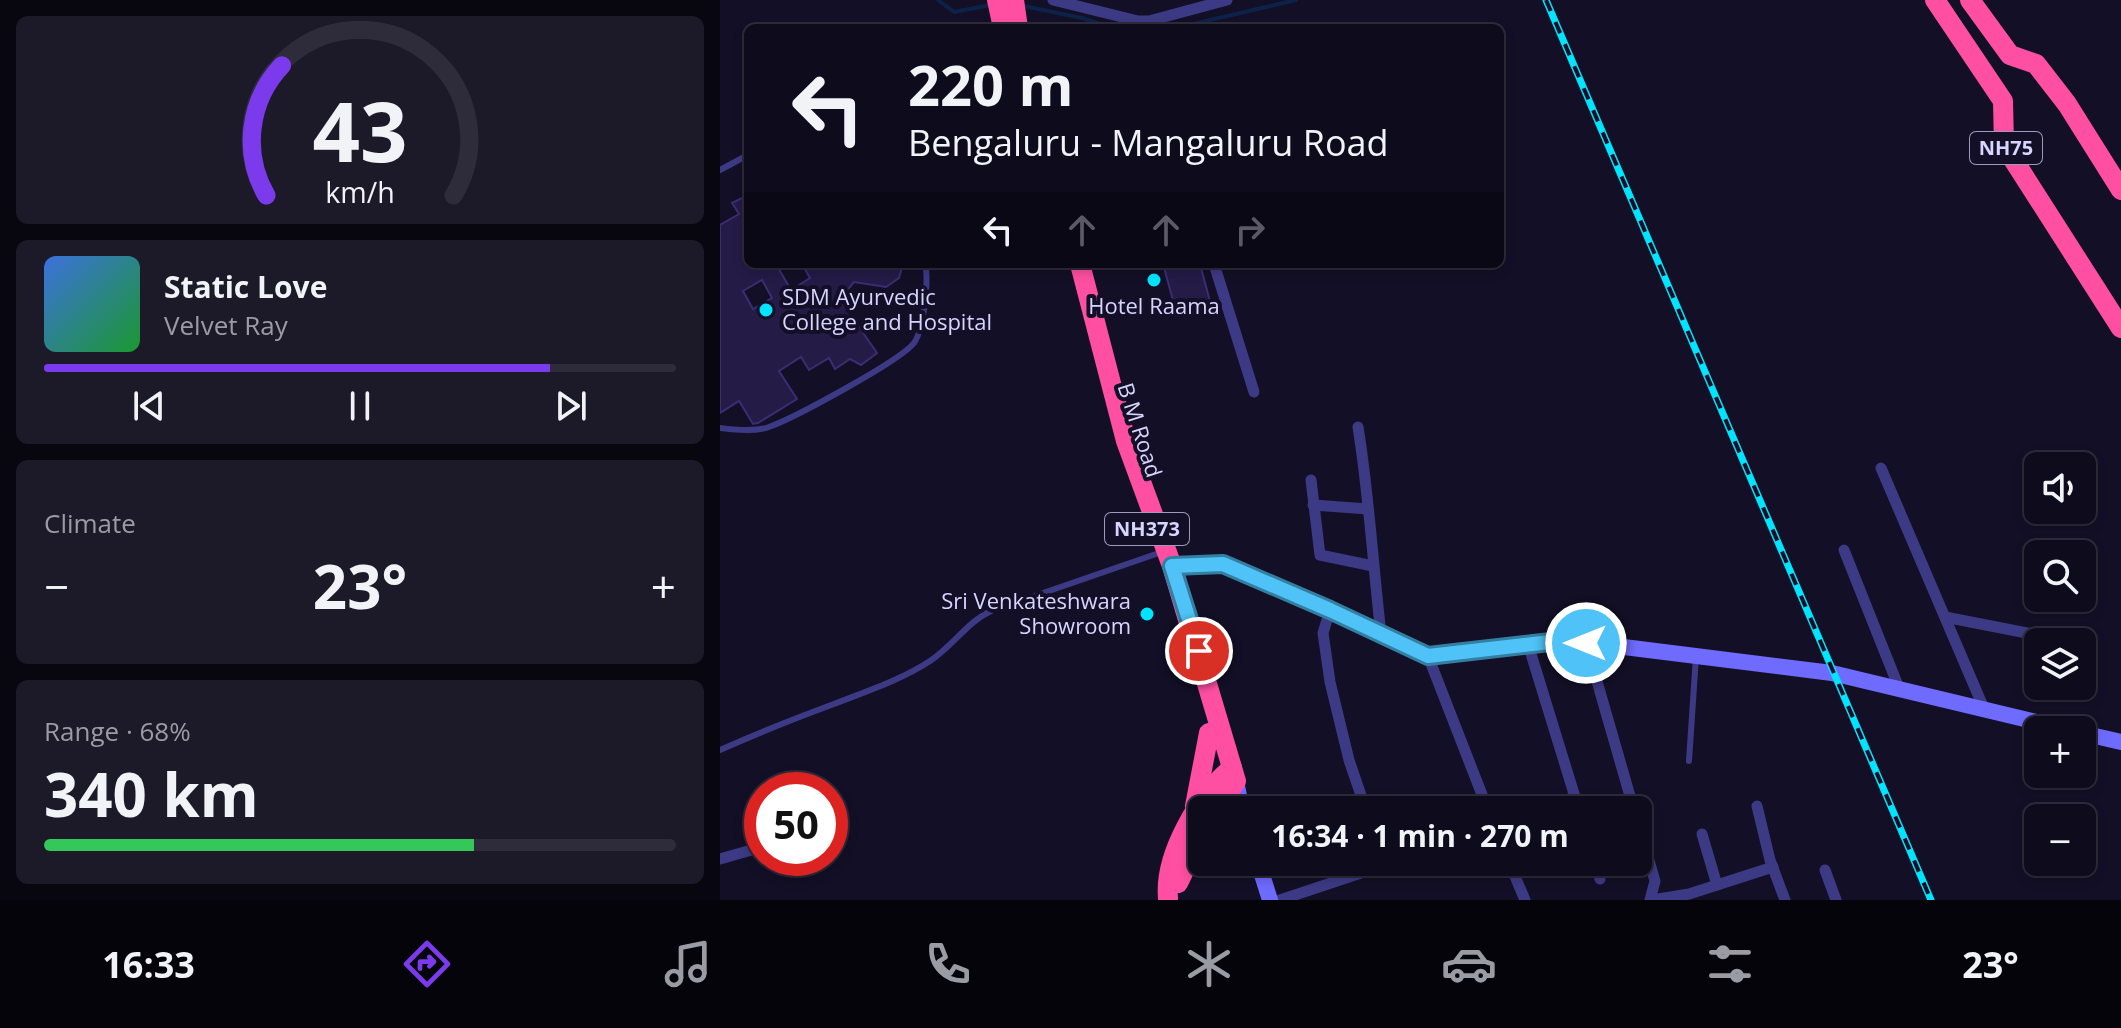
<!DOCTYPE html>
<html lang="en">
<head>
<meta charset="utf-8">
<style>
	body { margin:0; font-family:"Open Sans",sans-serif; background:#1c1929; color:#f1f3f6; height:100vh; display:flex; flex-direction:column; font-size:30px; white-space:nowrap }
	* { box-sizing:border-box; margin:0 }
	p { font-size:26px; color:#9b9ba3 }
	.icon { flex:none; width:44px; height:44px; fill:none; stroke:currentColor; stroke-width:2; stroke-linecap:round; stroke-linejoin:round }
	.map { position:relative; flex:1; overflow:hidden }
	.details { display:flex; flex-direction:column; gap:16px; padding:16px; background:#08060f; width:720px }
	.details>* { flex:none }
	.banner { position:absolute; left:24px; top:24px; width:760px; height:244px; border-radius:12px; box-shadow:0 4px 12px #0003,0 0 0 2px #2e2b3b; background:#0e0b1c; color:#f1f3f6; overflow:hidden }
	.fabs { position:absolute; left:1304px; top:452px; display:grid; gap:16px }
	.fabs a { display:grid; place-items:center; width:72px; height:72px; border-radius:12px; background:#0e0b1c; box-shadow:0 4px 12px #0003,0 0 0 2px #2e2b3b; font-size:40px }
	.speed { position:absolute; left:24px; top:772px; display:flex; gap:16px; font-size:40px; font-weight:700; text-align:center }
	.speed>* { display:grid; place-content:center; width:104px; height:104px; border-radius:50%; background:#0e0b1c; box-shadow:0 4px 12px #0003,0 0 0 2px #2e2b3b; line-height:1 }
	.speed .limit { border:12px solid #d22; background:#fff; color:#111 }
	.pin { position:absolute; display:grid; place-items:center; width:68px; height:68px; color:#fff; margin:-34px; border:4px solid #fff; border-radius:50%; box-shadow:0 2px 8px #0007 }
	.me { position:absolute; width:88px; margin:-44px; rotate:270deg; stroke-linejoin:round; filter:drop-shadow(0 0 6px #0008) }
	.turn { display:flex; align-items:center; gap:28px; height:168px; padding:0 32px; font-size:36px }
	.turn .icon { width:104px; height:104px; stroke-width:2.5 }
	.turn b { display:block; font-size:56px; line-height:68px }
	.lanes { display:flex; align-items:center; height:76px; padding:0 32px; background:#0003; justify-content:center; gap:40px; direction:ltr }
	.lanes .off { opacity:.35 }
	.big { font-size:60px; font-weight:700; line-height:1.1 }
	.details .widget { flex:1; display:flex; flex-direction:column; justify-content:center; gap:12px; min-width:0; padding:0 28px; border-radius:12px; background:#1c1929 }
	.details .dial { align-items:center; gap:0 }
	.dial svg { height:208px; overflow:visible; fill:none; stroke:#2e2b3b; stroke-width:7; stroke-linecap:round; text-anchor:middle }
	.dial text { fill:#f1f3f6; stroke:none }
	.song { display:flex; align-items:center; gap:24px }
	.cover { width:96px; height:96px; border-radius:12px; background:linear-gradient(135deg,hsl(220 70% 55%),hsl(130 70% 35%)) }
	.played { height:8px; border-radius:4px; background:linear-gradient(90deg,#7c3aed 80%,#2e2b3b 80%) }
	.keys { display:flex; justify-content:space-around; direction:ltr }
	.heat { display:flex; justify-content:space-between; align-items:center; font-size:44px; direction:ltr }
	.charge { height:12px; border-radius:6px; background:linear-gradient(90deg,#34c759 68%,#2e2b3b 0) }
	.trip { position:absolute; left:468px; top:796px; width:464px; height:80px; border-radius:12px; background:#0e0b1c; box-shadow:0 4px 12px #0003,0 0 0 2px #2e2b3b; font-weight:700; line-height:80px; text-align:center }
	.tabs { display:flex; height:128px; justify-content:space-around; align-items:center; background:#06040b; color:#9b9ba3 }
	.tabs .icon { width:56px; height:56px }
	.tabs .active { color:#7c3aed }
	.tabs b { font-size:36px; color:#f1f3f6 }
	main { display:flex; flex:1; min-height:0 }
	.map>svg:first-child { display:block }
</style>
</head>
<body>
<main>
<section class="details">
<div class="widget dial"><svg viewBox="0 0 100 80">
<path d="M14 69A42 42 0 1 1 86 69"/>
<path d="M14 69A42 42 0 0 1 20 19" stroke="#7c3aed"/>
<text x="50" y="56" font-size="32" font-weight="700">43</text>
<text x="50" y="72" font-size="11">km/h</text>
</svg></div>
<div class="widget">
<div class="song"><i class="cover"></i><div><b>Static Love</b><p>Velvet Ray</p></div></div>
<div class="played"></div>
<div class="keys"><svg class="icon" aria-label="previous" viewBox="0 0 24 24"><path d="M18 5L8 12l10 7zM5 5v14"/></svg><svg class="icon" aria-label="pause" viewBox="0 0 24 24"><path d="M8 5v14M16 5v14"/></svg><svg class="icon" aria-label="next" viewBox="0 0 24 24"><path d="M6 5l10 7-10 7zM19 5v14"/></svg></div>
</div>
<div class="widget"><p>Climate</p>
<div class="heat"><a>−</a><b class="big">23°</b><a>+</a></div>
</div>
<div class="widget"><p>Range · 68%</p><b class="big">340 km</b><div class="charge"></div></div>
</section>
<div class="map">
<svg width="1401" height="900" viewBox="0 0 1401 900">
	<rect width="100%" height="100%" fill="#130f26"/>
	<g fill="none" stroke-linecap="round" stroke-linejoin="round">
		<g stroke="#0c2248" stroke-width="4">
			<polyline points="218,0 234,12 271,5"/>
			<polyline points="299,5 362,18 392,28"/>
			<polyline points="456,28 576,0"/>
		</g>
	</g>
	<g fill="#241b47" stroke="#3b2d73" stroke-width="2" fill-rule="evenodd">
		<path d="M28 195V264H56L71 290 90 278 82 264H183L179 278 166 287 134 282 120 299 157 353 141 365 130 359 115 369 109 358 89 370 81 357 59 371 77 399 38 423 33 424 19 401 0 413V225L19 214 12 203ZM42 280 52 298 33 309 23 291Z"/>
		<polygon points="443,264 480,264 491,305 457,315"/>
	</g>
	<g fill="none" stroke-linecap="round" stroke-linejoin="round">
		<g stroke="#3d3a85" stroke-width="6">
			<polyline points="0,170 28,155"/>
			<path d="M0 428C15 430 35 432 49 427 74 418 180 361 194 343 204 329 209 280 205 264"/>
			<path d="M0 750C38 733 76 718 114 704 147 691 181 680 210 661 233 646 247 622 271 611L436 554"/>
			<polyline points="969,761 976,656"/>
		</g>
		<g stroke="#3d3a85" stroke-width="11">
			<polyline points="333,0 418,21 429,21 507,0"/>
			<polyline points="494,264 534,392"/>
			<path d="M638 427C649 495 653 565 661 634"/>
			<polyline points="1161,468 1265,711"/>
			<polyline points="591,480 600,555 653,566"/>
			<polyline points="593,505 648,509"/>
			<polyline points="1124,550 1179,688"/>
			<polyline points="610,610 603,633 610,682 629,760 646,810"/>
			<polyline points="1225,617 1312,634"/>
			<polyline points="866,643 914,810"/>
			<polyline points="808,644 859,810"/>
			<polyline points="708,656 768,810"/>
			<polyline points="1037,806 1050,860 1065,900"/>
			<polyline points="814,810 855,797"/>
			<polyline points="918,823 935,881 930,900"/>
			<polyline points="982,834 997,885"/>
			<polyline points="0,859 42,847"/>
			<polyline points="789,862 805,900"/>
			<polyline points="875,862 880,879"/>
			<polyline points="1105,870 1116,900"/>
			<polyline points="560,900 665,865 664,862"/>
			<polyline points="932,900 969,894 1053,867"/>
		</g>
		<g stroke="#6f6bff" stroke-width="16">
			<polyline points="452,566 503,564 610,610 708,656 848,640 1112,673 1350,730"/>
			<polyline points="1362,733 1401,742"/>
			<polyline points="516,781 522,810"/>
			<polyline points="538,862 550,900"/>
		</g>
		<g stroke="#ff4fa3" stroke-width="20">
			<polyline points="277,0 283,28"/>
			<polyline points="294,0 298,28"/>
			<polyline points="1215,0 1283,101 1284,145 1401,328"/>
			<polyline points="1250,0 1290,55 1316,64 1347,104 1401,190"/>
			<polyline points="360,264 406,441 452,566 516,781 498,810"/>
			<polyline points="475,806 489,733"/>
			<polyline points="458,883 482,834"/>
			<path d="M448 898C444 855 479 795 512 768"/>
		</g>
		<defs>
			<polyline id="rail" points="826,0 1211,900"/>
		</defs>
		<use href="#rail" stroke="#00e5ff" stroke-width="7"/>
		<use href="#rail" stroke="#130f26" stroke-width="4" stroke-dasharray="12" stroke-linecap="butt"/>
	</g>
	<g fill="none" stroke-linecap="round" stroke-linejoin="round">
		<defs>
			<polyline id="route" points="479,651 452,566 503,564 610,610 708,656 848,640 866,643"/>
		</defs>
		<use href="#route" stroke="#337fa1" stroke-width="20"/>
		<use href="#route" stroke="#4fc3f7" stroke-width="14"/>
	</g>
	<g fill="#00e5ff" stroke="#130f26" stroke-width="3">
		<circle cx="434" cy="280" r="8"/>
		<circle cx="46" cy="310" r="8"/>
		<circle cx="427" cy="614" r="8"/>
	</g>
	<g text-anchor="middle" stroke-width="8" stroke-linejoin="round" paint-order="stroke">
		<g fill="#130f26" stroke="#9e99be" stroke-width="2">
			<rect x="1250" y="132" width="72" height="32" rx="6"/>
			<rect x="385" y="513" width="84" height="32" rx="6"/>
		</g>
		<g font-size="20" font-weight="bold" fill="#d9d4ff">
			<text x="1286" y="155">NH75</text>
			<text x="427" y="536">NH373</text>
		</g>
		<g font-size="22" fill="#d9d4ff" stroke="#130f26" text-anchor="start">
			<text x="62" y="305">SDM Ayurvedic<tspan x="62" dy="25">College and Hospital</tspan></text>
			<text x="434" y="314" text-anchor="middle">Hotel Raama</text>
			<text x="411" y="609" text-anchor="end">Sri Venkateshwara<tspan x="411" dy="25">Showroom</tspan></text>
		</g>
		<g font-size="22" fill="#d9d4ff" stroke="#130f26">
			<text transform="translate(420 430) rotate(72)" y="8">B M Road</text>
		</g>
	</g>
</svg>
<div class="fabs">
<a><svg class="icon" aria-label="sound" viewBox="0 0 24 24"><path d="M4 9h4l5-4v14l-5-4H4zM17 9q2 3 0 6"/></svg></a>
<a><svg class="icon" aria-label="search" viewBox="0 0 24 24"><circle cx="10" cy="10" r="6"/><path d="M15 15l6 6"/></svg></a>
<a><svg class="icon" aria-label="layers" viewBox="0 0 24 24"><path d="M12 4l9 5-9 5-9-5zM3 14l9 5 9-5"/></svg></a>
<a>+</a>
<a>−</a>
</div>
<div class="speed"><div class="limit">50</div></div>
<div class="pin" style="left:479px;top:651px;background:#d93025"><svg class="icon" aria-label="arrive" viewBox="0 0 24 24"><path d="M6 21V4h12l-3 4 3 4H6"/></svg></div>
<svg class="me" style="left:866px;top:643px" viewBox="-20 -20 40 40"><circle r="17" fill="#4fc3f7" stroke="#fff" stroke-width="3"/><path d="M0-11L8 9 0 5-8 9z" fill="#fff"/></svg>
<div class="trip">16:34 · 1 min · 270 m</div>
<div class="banner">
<div class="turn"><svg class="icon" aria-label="left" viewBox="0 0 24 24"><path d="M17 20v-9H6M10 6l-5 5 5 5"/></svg><div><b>220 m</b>Bengaluru - Mangaluru Road</div></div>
<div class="lanes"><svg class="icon" aria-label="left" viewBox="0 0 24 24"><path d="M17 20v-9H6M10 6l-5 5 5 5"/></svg><svg class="icon off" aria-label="ahead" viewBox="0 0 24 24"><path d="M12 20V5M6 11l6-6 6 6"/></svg><svg class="icon off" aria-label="ahead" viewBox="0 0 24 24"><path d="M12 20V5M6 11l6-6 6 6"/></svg><svg class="icon off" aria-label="right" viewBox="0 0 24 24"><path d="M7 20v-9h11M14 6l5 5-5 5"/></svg></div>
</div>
</div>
</main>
<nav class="tabs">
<b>16:33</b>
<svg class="icon active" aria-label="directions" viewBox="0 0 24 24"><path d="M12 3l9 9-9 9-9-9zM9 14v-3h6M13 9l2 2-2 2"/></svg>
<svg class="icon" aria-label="music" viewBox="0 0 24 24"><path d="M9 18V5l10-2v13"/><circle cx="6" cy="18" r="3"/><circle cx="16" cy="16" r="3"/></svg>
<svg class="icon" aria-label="phone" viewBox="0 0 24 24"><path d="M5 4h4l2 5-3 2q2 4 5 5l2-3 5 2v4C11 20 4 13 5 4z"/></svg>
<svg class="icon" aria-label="climate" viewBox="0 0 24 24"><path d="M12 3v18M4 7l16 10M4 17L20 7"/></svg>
<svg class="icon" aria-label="car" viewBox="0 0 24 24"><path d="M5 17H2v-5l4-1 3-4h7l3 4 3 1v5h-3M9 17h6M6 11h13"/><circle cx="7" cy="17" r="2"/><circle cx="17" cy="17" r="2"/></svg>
<svg class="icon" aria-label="filters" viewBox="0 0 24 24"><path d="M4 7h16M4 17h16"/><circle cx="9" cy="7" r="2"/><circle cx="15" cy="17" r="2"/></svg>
<b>23°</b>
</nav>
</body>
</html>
